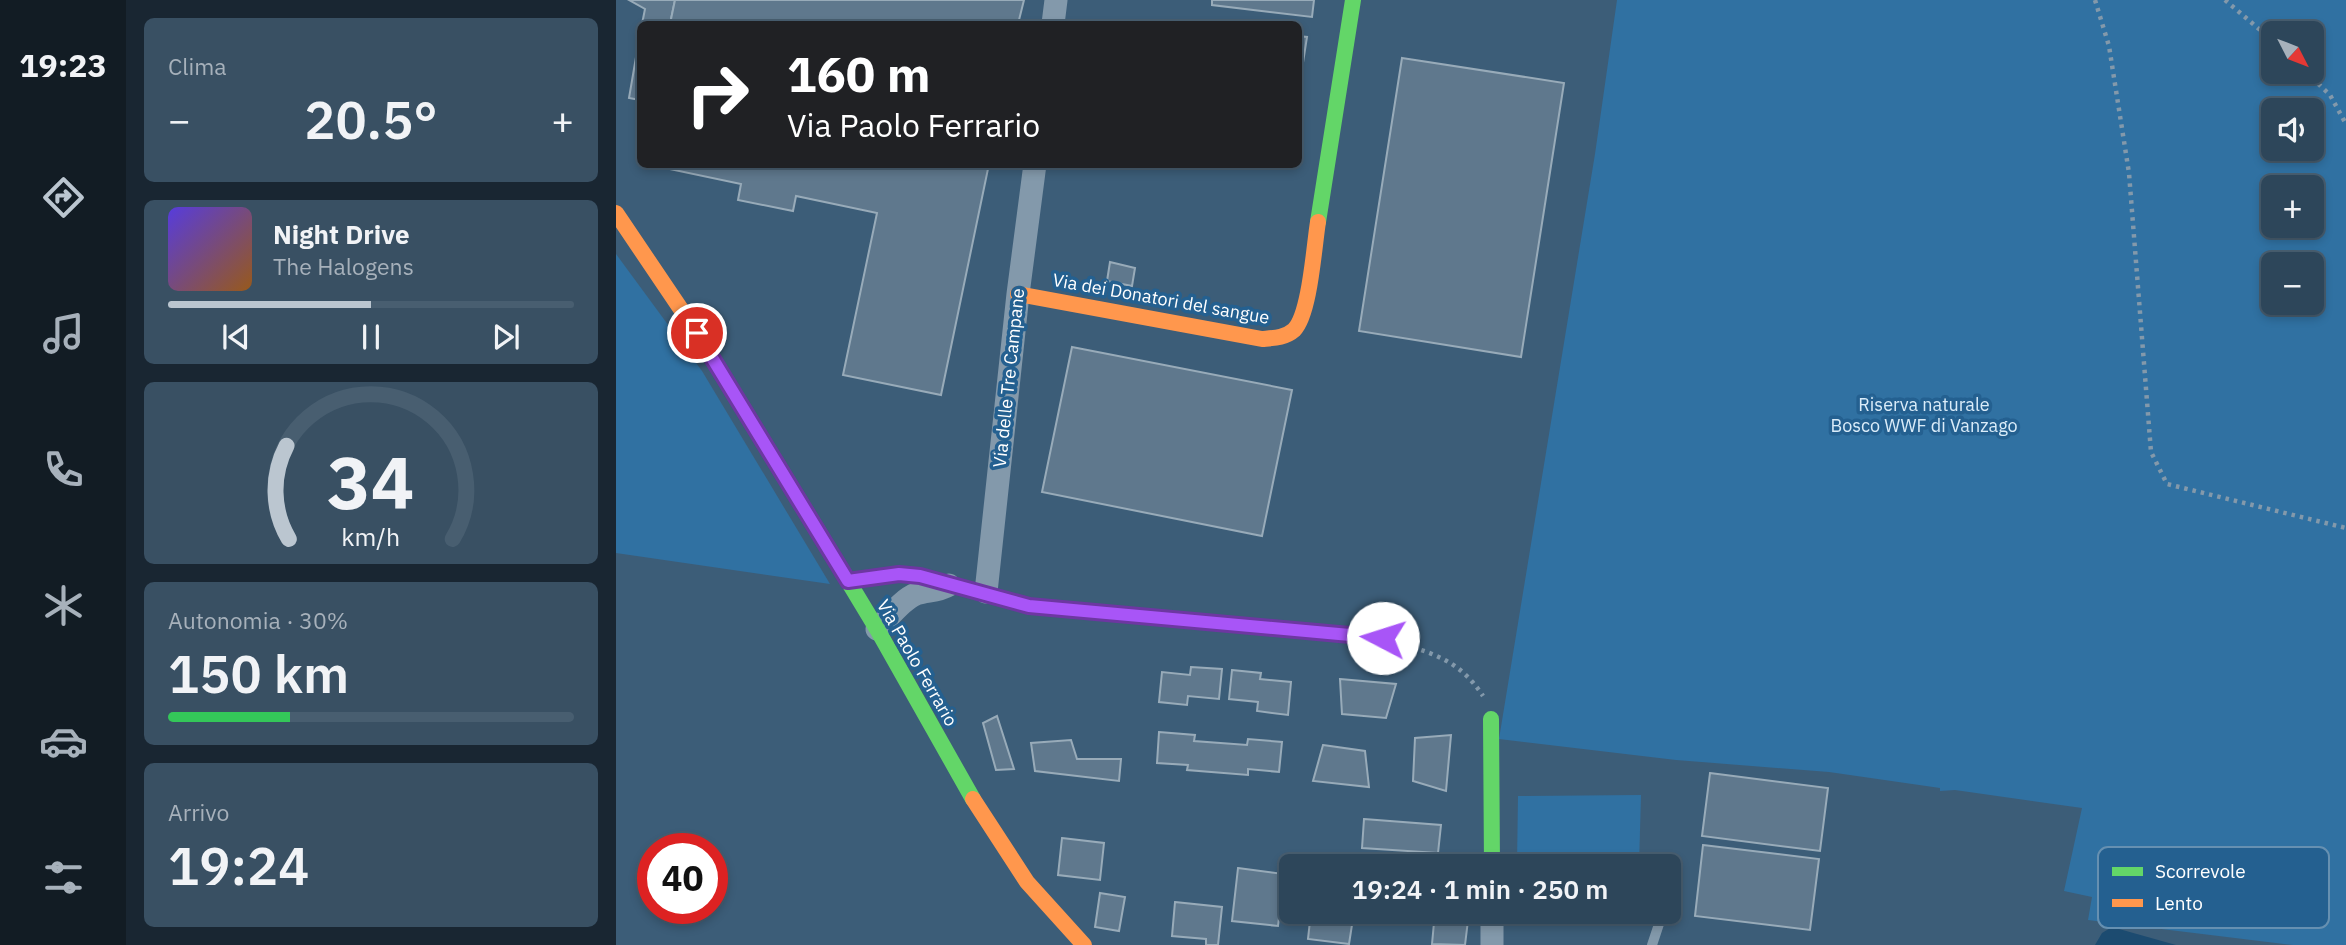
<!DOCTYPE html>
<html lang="it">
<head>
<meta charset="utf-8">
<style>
	body { margin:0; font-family:"IBM Plex Sans",sans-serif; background:#395063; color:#f1f3f6; height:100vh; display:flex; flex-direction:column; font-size:26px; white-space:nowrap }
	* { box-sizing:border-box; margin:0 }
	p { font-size:23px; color:#a7b1bb }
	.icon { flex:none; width:38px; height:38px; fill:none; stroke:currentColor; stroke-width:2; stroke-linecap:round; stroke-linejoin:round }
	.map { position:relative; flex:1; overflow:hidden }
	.details { display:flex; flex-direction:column; gap:18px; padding:18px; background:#192632; width:490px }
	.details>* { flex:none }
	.guide { position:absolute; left:21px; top:21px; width:665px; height:147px; border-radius:10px; box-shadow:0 4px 10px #0003,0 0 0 2px #485e70; background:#202124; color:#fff; overflow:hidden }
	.needle { width:46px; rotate:132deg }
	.fabs { position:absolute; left:1645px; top:21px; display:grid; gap:14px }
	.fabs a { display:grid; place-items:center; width:63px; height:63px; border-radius:10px; background:#2d465a; box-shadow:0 4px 10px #0003,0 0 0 2px #485e70; font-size:35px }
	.speed { position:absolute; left:21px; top:833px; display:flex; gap:14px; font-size:35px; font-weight:700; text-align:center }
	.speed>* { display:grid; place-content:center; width:91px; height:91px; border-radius:50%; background:#2d465a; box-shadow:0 4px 10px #0003,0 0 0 2px #485e70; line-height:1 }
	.speed .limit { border:10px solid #d22; background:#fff; color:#111 }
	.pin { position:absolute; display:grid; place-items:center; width:60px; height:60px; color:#fff; margin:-30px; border:4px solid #fff; border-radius:50%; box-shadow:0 2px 7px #0007 }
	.me { position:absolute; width:77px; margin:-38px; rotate:275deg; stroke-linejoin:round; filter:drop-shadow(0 0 5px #0008) }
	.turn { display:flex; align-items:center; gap:24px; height:147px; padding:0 35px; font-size:32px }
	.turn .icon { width:91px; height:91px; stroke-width:2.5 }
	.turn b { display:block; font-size:49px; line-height:60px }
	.big { font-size:52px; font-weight:600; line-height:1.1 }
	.details .widget { flex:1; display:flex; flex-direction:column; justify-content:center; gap:10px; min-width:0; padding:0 24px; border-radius:10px; background:#395063 }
	.details .dial { align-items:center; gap:0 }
	.dial svg { height:182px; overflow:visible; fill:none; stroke:#485e70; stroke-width:7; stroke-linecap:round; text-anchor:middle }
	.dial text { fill:#f1f3f6; stroke:none }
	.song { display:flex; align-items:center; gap:21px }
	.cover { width:84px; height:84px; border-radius:10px; background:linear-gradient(135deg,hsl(250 70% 55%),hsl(30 70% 35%)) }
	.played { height:7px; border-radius:4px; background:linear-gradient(90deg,#bbc6d0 50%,#485e70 50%) }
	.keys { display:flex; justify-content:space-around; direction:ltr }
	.heat { display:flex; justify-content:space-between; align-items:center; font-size:38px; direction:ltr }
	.charge { height:10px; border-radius:5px; background:linear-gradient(90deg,#34c759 30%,#485e70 0) }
	.trip { position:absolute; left:663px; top:854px; width:402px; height:70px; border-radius:10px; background:#2d465a; box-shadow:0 4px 10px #0003,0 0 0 2px #485e70; font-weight:600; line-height:70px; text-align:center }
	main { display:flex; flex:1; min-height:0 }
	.menu { display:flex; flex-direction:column; width:126px; justify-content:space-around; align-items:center; background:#121c24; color:#a7b1bb }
	.menu .icon { width:49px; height:49px }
	.menu .current { color:#bbc6d0 }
	.menu b { font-size:32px; color:#f1f3f6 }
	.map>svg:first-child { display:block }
</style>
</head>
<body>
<main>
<nav class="menu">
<b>19:23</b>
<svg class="icon current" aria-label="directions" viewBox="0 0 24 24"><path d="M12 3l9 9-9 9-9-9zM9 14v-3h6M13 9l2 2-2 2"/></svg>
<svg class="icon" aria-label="music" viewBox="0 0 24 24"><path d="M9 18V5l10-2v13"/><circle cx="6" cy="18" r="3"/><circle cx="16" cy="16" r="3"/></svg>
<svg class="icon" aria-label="phone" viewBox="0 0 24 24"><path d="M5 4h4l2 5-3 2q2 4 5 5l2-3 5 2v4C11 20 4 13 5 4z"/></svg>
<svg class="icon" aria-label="climate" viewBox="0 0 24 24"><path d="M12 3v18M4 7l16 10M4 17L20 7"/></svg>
<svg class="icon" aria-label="car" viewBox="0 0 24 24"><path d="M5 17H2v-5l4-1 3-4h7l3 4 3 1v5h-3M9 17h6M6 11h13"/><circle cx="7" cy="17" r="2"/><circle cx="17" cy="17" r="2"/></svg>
<svg class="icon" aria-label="filters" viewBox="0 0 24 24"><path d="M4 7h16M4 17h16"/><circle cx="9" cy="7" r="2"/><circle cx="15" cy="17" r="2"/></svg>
</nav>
<section class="details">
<div class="widget"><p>Clima</p>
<div class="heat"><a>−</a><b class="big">20.5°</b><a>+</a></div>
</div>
<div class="widget">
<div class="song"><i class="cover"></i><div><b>Night Drive</b><p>The Halogens</p></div></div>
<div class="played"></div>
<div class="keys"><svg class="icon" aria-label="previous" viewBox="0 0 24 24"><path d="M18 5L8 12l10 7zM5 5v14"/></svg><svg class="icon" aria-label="pause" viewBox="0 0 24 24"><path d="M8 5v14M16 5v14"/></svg><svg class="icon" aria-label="next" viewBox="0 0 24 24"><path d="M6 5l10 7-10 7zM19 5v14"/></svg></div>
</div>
<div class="widget dial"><svg viewBox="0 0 100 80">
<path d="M14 69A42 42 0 1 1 86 69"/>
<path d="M14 69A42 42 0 0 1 13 28" stroke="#bbc6d0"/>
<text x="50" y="56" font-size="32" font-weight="700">34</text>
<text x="50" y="72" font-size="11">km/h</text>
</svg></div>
<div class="widget"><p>Autonomia · 30%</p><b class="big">150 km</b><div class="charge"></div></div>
<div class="widget"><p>Arrivo</p><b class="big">19:24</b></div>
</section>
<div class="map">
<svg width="1730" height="945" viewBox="0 0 1730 945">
	<rect width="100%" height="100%" fill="#3c5d78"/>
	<g fill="#3071a2" fill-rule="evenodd">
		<path d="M1001 0H1730V945H1677L1472 920 1476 897 1448 891 1466 808 1339 790 1324 791V788L1213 772 1060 760 883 739 979 154ZM1657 33H1696V72H1657ZM1657 110H1696V149H1657ZM1657 187H1696V226H1657ZM1657 264H1696V303H1657Z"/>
		<polygon points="0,254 86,371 214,584 0,553"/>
		<polygon points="1025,795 1023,866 901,866 902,796"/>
		<polygon points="900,912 1021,912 1021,917 962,920 900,917"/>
	</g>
	<polygon fill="#1c4b70" points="1496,927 1560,945 1479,945 1486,933"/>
	<g fill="#5f788d" stroke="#98abb9" stroke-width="2">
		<polygon points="13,0 59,0 54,24 26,24 29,9"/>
		<polygon points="59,0 408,0 402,24 54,24"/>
		<polygon points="596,0 698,0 696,17 596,5"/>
		<polygon points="24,34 24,100 13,98"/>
		<polygon points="682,36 691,37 684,82 682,82"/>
		<polygon points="786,58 948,83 905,357 743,331"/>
		<polygon points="44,164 373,164 325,395 227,375 261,213 180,196 177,211 122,200 125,184 44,167"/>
		<polygon points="494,262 519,268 516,286 491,281"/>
		<polygon points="456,347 676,390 646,536 426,492"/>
		<polygon points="575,667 606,669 603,699 572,696 571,705 543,702 546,672 574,675"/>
		<polygon points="616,670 645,673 644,679 675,682 672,715 641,711 642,702 613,699"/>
		<polygon points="724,679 780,684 770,718 726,714"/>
		<polygon points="381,716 398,769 380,770 367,723"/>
		<polygon points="543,732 579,735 578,741 631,745 632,739 666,742 663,772 632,769 632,775 571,770 572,765 541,763"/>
		<polygon points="835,735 830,791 797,781 799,738"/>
		<polygon points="455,740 461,759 505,759 503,781 419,771 415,743"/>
		<polygon points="707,745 749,751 753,787 697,781"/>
		<polygon points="1094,773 1212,788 1204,851 1086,836"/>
		<polygon points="748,819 825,825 822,853 746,848"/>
		<polygon points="446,838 488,843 484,880 442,875"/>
		<polygon points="1087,845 1203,859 1194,930 1079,916"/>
		<polygon points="622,868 668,874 662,926 616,921"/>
		<polygon points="484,893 509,897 503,931 479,927"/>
		<polygon points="559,902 606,907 602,945 590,945 590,939 556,936"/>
		<polygon points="695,912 738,912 733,944 692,939"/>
		<polygon points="819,912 853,912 849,945 816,944"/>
	</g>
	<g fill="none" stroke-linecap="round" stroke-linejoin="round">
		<g stroke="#8399ab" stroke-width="4.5" stroke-dasharray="3.5 5" stroke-linecap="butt">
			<polyline points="1479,0 1493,46 1513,173 1535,452 1551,484 1730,528"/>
			<polyline points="1609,0 1657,41"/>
			<polyline points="1690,72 1714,95 1730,124"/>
			<path d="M789 645C823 655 846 664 867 696"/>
		</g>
		<polyline stroke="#8399ab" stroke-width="10" points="1036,945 1044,921"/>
		<g stroke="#8399ab" stroke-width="23">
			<polyline points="437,24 440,0"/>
			<polyline points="370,592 402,294 419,164"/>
			<path d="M261 629C272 619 285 600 300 594 311 590 321 592 333 585"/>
			<polyline points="876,912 876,945"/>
		</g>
		<g stroke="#63d668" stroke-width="16">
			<polyline points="702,222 737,0"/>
			<polyline points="197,523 261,629 357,799"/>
			<polyline points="588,622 767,638"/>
			<polyline points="875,719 876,866"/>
		</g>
		<g stroke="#ff974d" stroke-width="16">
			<polyline points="0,213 81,333 197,523"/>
			<path d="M402 294 646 339C657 338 669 338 678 330 694 314 698 246 702 222"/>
			<polyline points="232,581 283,574 304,576 413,606 588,622"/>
			<polyline points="357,799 411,882 468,945"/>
		</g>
	</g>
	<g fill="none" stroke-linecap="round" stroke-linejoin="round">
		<defs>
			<polyline id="route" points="81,333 232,581 283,574 304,576 413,606 767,638"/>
		</defs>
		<use href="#route" stroke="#6d37a1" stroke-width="18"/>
		<use href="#route" stroke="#a855f7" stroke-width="12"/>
	</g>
	<g text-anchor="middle" stroke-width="7" stroke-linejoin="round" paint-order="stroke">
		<g font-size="18" fill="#fff" stroke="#246090">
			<text transform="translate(545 299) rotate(10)" y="6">Via dei Donatori del sangue</text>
			<text transform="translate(393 378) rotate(-84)" y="6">Via delle Tre Campane</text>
			<text transform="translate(301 663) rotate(60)" y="6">Via Paolo Ferrario</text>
		</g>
		<g font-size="18" fill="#daecf9" stroke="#246090">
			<text x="1308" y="411">Riserva naturale<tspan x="1308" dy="21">Bosco WWF di Vanzago</tspan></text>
		</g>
	</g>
	<rect x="1482" y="847" width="231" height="81" rx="10" fill="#246090" stroke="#6690b1" stroke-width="2"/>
	<rect x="1496" y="867" width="31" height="9" fill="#63d668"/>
	<rect x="1496" y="899" width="31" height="8" fill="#ff974d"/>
	<g font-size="19" fill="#fff">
		<text x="1539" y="878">Scorrevole</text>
		<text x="1539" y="910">Lento</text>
	</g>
</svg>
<div class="fabs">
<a><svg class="needle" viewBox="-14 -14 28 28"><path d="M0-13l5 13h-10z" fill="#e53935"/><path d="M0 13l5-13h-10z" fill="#a7b1bb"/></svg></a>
<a><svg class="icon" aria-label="sound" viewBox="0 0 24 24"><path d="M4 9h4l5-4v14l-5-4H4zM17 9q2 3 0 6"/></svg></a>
<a>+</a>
<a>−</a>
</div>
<div class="speed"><div class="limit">40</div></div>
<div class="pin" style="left:81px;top:333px;background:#d93025"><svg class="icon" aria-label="arrive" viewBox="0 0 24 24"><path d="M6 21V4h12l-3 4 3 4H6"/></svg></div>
<svg class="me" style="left:767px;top:638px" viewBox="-20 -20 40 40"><circle r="19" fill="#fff"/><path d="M0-13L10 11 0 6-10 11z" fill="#a855f7"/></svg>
<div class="trip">19:24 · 1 min · 250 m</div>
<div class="guide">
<div class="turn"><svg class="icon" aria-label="right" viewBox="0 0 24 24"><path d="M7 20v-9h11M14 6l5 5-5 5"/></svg><div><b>160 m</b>Via Paolo Ferrario</div></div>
</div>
</div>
</main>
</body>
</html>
